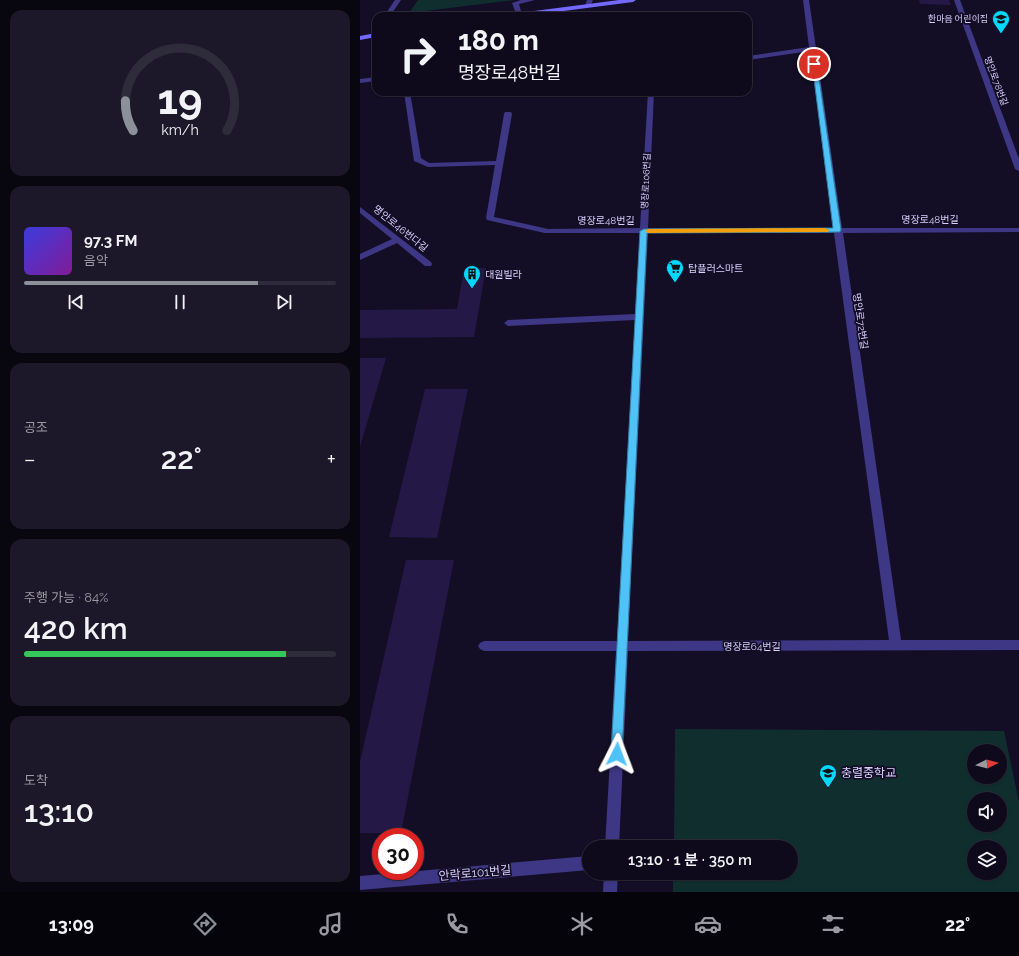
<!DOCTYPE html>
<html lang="ko">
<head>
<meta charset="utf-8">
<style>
	body { margin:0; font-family:Raleway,"Noto Sans KR",sans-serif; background:#1c1829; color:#f1f3f6; height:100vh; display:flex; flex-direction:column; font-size:15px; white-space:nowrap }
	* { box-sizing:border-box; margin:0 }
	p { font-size:13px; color:#9b9aa3 }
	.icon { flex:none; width:22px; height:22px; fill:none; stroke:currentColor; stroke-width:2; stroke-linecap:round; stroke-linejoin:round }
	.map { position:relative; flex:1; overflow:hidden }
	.sheet { display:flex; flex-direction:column; gap:10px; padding:10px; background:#08060f; width:360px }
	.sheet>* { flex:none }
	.banner { position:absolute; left:12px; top:12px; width:380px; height:84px; border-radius:12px; box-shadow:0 1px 3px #0004,0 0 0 1px #2e2b3b; background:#0e0a1c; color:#f1f3f6; overflow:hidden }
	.needle { width:26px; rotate:84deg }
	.fabs { position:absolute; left:607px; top:744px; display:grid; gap:8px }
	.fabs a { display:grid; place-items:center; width:40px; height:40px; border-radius:50%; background:#0e0a1c; box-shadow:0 1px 3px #0004,0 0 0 1px #2e2b3b; font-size:20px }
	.speed { position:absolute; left:12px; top:828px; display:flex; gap:8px; font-size:20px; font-weight:700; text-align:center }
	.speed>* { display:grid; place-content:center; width:52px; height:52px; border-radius:50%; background:#0e0a1c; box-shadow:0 1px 3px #0004,0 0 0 1px #2e2b3b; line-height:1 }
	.speed .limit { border:6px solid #d22; background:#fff; color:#111 }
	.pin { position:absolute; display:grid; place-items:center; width:34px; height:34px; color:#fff; margin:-17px; border:2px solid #fff; border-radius:50%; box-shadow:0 1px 4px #0007 }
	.me { position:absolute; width:44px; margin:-22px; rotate:3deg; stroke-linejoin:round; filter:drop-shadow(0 0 3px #0008) }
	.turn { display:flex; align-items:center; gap:14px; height:84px; padding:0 20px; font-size:18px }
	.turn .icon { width:52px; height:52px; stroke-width:2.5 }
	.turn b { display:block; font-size:28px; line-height:34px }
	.big { font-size:30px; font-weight:600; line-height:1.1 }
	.sheet .card { flex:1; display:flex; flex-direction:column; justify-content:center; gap:6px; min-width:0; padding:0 14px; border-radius:12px; background:#1c1829 }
	.sheet .dial { align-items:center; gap:0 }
	.dial svg { height:104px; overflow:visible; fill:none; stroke:#2e2b3b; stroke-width:7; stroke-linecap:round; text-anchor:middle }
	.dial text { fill:#f1f3f6; stroke:none }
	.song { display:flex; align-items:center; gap:12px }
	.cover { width:48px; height:48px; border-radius:6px; background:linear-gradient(135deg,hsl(240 70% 55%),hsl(290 70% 35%)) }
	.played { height:4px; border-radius:2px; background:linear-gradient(90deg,#8c9099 75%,#2e2b3b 75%) }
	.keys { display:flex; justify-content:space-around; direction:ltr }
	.heat { display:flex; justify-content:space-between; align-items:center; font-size:22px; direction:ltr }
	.charge { height:6px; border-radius:3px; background:linear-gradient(90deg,#34c759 84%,#2e2b3b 0) }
	.trip { position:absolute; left:222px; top:840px; width:216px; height:40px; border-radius:20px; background:#0e0a1c; box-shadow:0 1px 3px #0004,0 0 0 1px #2e2b3b; font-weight:600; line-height:40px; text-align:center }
	.tabs { display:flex; height:64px; justify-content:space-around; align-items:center; background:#06040b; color:#9b9aa3 }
	.tabs .icon { width:28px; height:28px }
	.tabs .selected { color:#8c9099 }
	.tabs b { font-size:18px; color:#f1f3f6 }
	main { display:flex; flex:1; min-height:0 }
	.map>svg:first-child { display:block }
</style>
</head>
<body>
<main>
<section class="sheet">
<div class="card dial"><svg viewBox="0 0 100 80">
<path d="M14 69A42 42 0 1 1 86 69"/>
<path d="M14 69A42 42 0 0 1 8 46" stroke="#8c9099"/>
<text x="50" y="56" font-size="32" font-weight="700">19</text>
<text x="50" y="72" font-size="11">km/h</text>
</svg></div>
<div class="card">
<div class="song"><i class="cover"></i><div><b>97.3 FM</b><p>음악</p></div></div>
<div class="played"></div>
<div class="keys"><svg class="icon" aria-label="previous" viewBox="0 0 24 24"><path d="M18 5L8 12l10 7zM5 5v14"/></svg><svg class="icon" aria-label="pause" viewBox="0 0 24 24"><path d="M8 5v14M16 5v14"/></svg><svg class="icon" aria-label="next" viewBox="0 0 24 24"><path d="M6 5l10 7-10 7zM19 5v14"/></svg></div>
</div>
<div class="card"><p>공조</p>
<div class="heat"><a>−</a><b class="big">22°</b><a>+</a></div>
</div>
<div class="card"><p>주행 가능 · 84%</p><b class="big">420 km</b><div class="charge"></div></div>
<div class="card"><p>도착</p><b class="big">13:10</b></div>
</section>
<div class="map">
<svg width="659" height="892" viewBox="0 0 659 892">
	<rect width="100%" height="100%" fill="#130e25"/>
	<g fill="#112e2f" fill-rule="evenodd">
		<polygon points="58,0 155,0 49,13"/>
		<path d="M315 729 644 731 659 802V892H313V873H431V847H314ZM614 751H640V777H614ZM614 799H640V825H614ZM614 847H640V873H614Z"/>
	</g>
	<g fill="#241946">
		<polygon points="559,0 589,0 591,5 560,4"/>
		<polygon points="126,268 114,337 0,338 0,310 97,309 104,269"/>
		<polygon points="0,358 26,358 0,447"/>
		<polygon points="65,389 108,389 77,538 29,537"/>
		<polygon points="46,560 94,560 41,833 0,833 0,762"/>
	</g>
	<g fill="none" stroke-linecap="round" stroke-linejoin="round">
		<g fill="#3e3785" fill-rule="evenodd">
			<polygon points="161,0 175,0 159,4 162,15 157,16 152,3"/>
			<polygon points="16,77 16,81 0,83 0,79"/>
			<polygon points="44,92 50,92 61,158 69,163 136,161 144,114 145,112 151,112 152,114 134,217 188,229 188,233 185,233 127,220 126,218 135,165 68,167 54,161"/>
			<polygon points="0,207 71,262 72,264 71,266 65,266 37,243 0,260 0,254 32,239 0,213"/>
		</g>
		<g fill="#3e3785" fill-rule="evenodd">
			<polygon points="35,0 41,0 30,16 24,16"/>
			<polygon points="227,0 233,0 230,7 225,6"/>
			<path d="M443 0H449L482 228H659V232L483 233 541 640H659V650L268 651 259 847H245L256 651H124L120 649 118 646 120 643 124 641H257L275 320 148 326 144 323 148 320 275 314 280 233H185L181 231 185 229 280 228 288 92H294L288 228H474L450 51 388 60V56L449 47ZM288 233H474L529 640 268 641Z"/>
			<polygon points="594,0 600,0 659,159 659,171 655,169"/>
			<polygon points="229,856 229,870 0,890 0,876"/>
			<polygon points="244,873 258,873 257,892 243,892"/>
		</g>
		<g fill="#7368ff" fill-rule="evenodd">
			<polygon points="259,0 276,0 273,2 165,16 148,16 151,14"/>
			<polygon points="16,33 16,37 0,40 0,36"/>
		</g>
	</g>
	<polygon fill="#4fc3f7" stroke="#337fa1" points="452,63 457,64 481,230 480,232 287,233 262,754 261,758 257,759 253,758 251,754 280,231 284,229 473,228"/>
	<polygon fill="#f59e0b" points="465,228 469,230 468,232 288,233 285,231 288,229"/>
	<defs>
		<symbol id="school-pin" viewBox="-11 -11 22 30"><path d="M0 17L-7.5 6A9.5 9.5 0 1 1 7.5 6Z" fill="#00d8fc" stroke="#130e25"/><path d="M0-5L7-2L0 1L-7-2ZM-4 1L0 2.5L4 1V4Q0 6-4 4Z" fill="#111"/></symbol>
		<symbol id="supermarket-pin" viewBox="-11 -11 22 30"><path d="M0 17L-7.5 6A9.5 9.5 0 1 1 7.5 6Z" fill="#00d8fc" stroke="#130e25"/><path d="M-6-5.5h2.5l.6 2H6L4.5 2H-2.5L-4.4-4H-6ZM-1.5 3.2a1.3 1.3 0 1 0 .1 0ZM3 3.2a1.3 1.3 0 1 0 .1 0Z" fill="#111"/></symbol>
		<symbol id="building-pin" viewBox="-11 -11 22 30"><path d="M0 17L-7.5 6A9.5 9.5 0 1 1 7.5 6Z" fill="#00d8fc" stroke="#130e25"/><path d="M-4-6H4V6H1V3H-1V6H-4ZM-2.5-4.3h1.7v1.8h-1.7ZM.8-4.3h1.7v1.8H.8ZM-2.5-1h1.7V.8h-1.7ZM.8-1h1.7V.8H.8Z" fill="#111"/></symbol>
	</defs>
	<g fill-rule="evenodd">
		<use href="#school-pin" x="631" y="9" width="20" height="27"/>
		<use href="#supermarket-pin" x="305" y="258" width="20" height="27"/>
		<use href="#building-pin" x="102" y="264" width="20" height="27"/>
		<use href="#school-pin" x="458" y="763" width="20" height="27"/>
	</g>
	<g text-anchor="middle" stroke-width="3.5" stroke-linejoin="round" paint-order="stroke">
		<g font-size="9" fill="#d9d1ff" stroke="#130e25" text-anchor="end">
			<text x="628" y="22">한마음 어린이집</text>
		</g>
		<g font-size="9" fill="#d9d1ff" stroke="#130e25">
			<text transform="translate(636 81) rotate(70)" y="3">명안로78번길</text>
			<text transform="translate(286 181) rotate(-87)" y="3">명장로106번길</text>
		</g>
		<g font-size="10" fill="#d9d1ff" stroke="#130e25">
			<text x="570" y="223">명장로48번길</text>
			<text x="246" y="224">명장로48번길</text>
			<text transform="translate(41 228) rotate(39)" y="4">명안로46번다길</text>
			<text transform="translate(501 321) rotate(82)" y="4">명안로72번길</text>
			<text x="392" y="650">명장로64번길</text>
		</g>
		<g font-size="10" fill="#d9d1ff" stroke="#130e25" text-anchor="start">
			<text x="328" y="272">탑플러스마트</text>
			<text x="125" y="278">대원빌라</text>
		</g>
		<g font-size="12" fill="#d9d1ff" stroke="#130e25" text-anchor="start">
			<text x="481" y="777">충렬중학교</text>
		</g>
		<g font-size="12" fill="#d9d1ff" stroke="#130e25">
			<text transform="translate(115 873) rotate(-5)" y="4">안락로101번길</text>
		</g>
	</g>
</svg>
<div class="fabs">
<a><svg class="needle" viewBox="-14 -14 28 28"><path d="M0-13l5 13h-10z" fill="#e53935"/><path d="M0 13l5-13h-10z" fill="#9b9aa3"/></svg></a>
<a><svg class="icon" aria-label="sound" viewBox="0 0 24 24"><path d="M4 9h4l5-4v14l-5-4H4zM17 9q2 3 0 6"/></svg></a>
<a><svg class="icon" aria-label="layers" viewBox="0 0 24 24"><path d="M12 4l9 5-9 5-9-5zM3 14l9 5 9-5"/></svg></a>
</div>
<div class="speed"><div class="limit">30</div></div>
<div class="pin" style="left:454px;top:64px;background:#d93025"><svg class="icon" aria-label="arrive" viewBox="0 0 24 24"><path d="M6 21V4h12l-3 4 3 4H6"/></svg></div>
<svg class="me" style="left:257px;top:754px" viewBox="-20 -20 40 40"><path d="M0-17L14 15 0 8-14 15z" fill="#4fc3f7" stroke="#fff" stroke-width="4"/></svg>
<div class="trip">13:10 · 1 분 · 350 m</div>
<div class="banner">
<div class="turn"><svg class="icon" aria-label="right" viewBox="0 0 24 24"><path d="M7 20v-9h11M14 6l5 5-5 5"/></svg><div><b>180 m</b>명장로48번길</div></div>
</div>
</div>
</main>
<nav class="tabs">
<b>13:09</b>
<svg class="icon selected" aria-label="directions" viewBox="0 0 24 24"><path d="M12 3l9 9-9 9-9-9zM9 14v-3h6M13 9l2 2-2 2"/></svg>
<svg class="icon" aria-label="music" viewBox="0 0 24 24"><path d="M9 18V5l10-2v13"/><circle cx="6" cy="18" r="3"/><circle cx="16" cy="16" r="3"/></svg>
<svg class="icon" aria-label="phone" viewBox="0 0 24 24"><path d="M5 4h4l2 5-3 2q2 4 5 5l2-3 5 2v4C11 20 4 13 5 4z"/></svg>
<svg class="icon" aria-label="climate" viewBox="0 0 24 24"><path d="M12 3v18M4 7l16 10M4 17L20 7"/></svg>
<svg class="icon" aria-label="car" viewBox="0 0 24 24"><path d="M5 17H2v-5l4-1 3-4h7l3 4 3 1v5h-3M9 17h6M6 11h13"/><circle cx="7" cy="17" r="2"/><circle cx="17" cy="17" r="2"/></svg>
<svg class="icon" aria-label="filters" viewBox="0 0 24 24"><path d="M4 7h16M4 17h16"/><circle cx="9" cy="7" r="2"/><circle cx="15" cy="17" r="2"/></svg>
<b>22°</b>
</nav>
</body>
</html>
